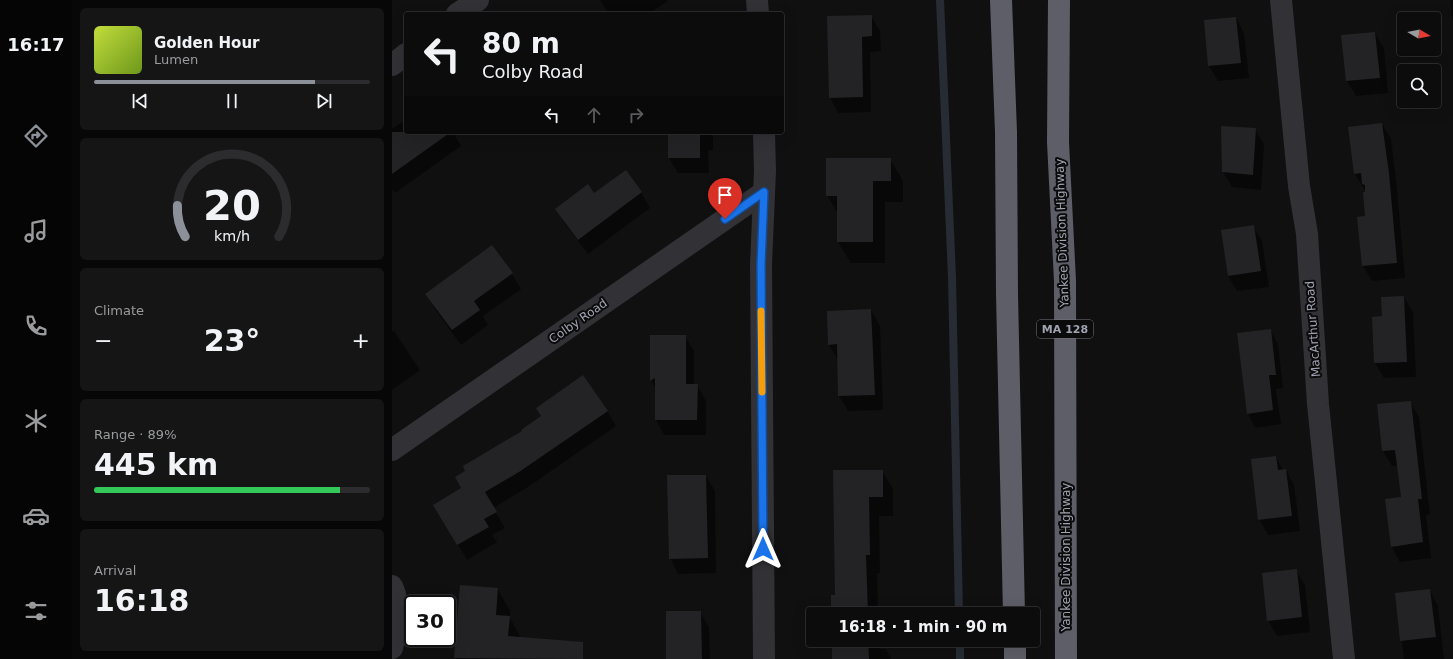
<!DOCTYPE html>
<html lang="en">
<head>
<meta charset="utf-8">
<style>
	body { margin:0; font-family:"DejaVu Sans",sans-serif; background:#151516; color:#f1f3f6; height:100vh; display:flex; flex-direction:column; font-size:15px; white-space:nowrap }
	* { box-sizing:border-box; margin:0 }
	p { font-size:13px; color:#9a9b9d }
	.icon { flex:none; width:22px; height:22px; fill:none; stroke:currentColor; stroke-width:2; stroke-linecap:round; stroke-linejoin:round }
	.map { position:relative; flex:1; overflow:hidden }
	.sheet { display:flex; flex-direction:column; gap:8px; padding:8px; background:#070707; width:320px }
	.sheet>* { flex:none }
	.top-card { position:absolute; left:12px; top:12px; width:380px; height:122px; border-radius:4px; box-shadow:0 4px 16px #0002,0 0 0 1px #2c2c2e; background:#0c0c0d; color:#f1f3f6; overflow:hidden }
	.needle { width:26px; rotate:100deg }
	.fabs { position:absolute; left:1005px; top:12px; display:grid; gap:8px }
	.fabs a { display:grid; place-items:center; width:44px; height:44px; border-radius:4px; background:#0c0c0d; box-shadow:0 4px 16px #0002,0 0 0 1px #2c2c2e; font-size:20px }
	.speed { position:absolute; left:12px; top:595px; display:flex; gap:8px; font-size:20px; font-weight:700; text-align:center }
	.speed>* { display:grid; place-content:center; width:52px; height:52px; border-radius:50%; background:#0c0c0d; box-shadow:0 4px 16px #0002,0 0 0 1px #2c2c2e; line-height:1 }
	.speed .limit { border:2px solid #111; border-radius:6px; background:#fff; color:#111 }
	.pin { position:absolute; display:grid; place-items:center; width:34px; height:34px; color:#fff; margin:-41px -17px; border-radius:50% 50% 50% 0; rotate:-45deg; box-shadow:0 0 4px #0007 }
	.pin .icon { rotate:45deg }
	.me { position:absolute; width:44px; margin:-22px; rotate:0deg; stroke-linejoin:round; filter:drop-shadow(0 0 3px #0008) }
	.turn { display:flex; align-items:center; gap:14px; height:84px; padding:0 12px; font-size:18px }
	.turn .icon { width:52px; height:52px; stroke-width:2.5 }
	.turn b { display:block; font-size:28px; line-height:34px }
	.lanes { display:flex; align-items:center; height:38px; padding:0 12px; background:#0003; justify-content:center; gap:20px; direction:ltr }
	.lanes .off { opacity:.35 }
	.big { font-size:30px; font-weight:600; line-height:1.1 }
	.sheet .card { flex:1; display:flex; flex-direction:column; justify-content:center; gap:6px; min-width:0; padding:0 14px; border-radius:6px; background:#151516 }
	.sheet .dial { align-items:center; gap:0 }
	.dial svg { height:104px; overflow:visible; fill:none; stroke:#2c2c2e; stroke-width:7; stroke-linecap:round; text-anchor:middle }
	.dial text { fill:#f1f3f6; stroke:none }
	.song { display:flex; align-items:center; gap:12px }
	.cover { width:48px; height:48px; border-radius:6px; background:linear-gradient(135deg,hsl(70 70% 55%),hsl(80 70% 35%)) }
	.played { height:4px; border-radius:2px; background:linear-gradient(90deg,#8c9099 80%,#2c2c2e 80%) }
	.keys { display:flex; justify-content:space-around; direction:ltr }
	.heat { display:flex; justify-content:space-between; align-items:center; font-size:22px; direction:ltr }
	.charge { height:6px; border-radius:3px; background:linear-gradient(90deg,#34c759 89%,#2c2c2e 0) }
	.trip { position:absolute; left:414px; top:607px; width:234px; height:40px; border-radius:4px; background:#0c0c0d; box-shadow:0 4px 16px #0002,0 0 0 1px #2c2c2e; font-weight:600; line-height:40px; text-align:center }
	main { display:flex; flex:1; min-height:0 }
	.menu { display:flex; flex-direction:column; width:72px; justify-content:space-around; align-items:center; background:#050505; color:#9a9b9d }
	.menu .icon { width:28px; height:28px }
	.menu .active { color:#8c9099 }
	.menu b { font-size:18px; color:#f1f3f6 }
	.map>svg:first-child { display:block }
</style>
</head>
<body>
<main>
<nav class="menu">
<b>16:17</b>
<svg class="icon active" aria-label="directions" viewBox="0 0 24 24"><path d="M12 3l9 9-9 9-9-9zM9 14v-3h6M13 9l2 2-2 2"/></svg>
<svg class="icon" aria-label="music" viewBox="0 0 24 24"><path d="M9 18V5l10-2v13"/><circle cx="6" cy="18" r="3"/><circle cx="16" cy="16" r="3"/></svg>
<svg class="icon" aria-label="phone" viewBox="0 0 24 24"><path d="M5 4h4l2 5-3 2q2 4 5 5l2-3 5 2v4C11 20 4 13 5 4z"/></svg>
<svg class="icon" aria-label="climate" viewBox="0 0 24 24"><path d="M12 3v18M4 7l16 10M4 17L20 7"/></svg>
<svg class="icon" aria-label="car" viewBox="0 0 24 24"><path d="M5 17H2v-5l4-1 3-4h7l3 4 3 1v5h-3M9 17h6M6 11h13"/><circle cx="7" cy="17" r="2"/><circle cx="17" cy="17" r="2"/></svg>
<svg class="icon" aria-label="filters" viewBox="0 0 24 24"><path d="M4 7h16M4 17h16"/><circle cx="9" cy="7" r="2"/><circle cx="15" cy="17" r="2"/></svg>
</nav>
<section class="sheet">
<div class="card">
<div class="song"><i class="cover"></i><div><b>Golden Hour</b><p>Lumen</p></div></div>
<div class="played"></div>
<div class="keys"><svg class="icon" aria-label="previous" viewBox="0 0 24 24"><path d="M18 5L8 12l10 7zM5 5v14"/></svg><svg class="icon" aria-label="pause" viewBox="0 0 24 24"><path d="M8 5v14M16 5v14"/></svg><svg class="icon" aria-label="next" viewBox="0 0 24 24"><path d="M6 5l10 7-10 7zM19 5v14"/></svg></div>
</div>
<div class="card dial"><svg viewBox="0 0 100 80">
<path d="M14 69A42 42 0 1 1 86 69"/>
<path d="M14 69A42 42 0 0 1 8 45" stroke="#8c9099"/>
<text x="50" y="56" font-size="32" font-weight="700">20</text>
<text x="50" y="72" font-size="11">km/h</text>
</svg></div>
<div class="card"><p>Climate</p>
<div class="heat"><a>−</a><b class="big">23°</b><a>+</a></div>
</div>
<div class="card"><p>Range · 89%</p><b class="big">445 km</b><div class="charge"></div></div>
<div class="card"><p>Arrival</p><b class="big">16:18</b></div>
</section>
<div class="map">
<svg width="1061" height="659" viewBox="0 0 1061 659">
	<rect width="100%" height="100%" fill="#101011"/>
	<g fill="#0007">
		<polygon points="208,0 277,0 257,14 217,14"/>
		<polygon points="1058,0 1061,0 1061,21 1060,19"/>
		<polygon points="479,16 488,31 489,51 478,52 479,112 446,113 438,97"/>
		<polygon points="844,18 852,33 857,78 826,81 817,66"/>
		<polygon points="983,33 992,48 996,93 964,96 955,81"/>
		<polygon points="14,120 14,132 61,132 69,146 3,193 0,189 0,129"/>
		<polygon points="990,124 999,139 1005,189 1013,278 980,281 971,266 974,217 974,189 972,189 963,174"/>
		<polygon points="863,129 872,145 869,190 840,187 831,172"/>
		<polygon points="277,132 321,132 321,150 316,150 317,173 286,173 277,158"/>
		<polygon points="498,159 511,181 511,202 493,202 493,263 459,263 446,242 446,214 435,195"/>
		<polygon points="249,192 258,208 196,254 174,225 165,209"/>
		<polygon points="861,226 870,241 877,287 845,291 836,276"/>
		<polygon points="120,274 129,289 91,316 96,325 69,345 43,309 34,294"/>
		<polygon points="1012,297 1021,312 1024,377 992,378 983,363 981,318 991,317"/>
		<polygon points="479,310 488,326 491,410 456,411 447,396 446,360 437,345"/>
		<polygon points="878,330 886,344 891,388 884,389 889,424 863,428 856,414 846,334"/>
		<polygon points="2,331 28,370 0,390 0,332"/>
		<polygon points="259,336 293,336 302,351 302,385 305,385 314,401 314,435 272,435 264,420 264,389 259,381"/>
		<polygon points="1018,402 1027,417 1038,514 1034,515 1039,558 1008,562 999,546 1010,498 1006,466 1000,466 991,451 986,405"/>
		<polygon points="215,411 224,426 136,487 101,508 113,528 100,535 105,542 75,560 43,505 71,488 131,432 150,417"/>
		<polygon points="884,457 891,470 894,470 902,485 908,531 876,535 867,519"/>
		<polygon points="442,471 490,471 501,489 501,516 487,516 488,573 485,573 486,614 440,614 444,596"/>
		<polygon points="314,476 323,491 324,573 286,574 278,558"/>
		<polygon points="904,570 913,585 918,632 885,636 876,620"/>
		<polygon points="106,589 118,611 118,618 129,638 165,641 175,659 64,659 63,658"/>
		<polygon points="1038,591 1046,606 1052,659 1012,659 1004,594"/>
		<polygon points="308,612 317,627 318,659 275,659"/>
		<polygon points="441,640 486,640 487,649 494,649 499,659 441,659"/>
	</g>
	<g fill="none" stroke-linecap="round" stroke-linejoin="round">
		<g stroke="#272c34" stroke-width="8">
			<polyline points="548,0 560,277 567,614"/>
			<polyline points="568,640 568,659"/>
		</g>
	</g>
	<g fill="#232325">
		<polygon points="480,15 480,36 470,37 471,97 437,98 435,16"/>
		<polygon points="844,17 849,63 816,66 812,20"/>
		<polygon points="983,32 988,78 954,81 949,35"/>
		<polygon points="990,123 997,173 1005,263 970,266 965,217 973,216 971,192 973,192 973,185 970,184 969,173 962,174 956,127"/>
		<polygon points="829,126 864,128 861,175 830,172"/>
		<polygon points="0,132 59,132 0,174"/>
		<rect x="276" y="132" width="32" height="26"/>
		<polygon points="434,158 499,158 499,181 481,181 481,242 445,242 445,196 434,196"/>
		<polygon points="234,170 250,192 186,240 163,209 196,184 202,193"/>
		<polygon points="862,225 869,271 836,276 829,230"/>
		<polygon points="100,245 121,273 82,301 88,310 60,330 33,294"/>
		<polygon points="1012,296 1015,362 982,363 980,317 990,316 989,297"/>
		<polygon points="479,309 483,395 446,396 445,344 436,345 435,311"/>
		<polygon points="879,329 884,375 877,375 881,410 855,414 845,333"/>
		<polygon points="258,335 294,335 294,384 306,384 305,420 263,420 263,378 258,381"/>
		<polygon points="191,375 216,411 127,472 93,492 105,512 92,519 97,527 65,545 41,505 69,488 63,477 73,471 71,466 130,431 129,430 149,416 144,408"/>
		<polygon points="1019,401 1030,499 1026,499 1031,542 999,547 993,499 1009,497 1003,450 990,451 985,404"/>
		<polygon points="884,456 886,470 894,469 900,516 866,520 859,459"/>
		<polygon points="441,470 491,470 491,497 477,497 478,555 474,555 476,614 439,614 439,595 443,595"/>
		<polygon points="275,475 314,475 316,558 277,559"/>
		<polygon points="905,569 910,617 875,621 870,573"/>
		<polygon points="68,585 106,588 104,615 118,616 116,636 191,642 191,659 62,658"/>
		<polygon points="1038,589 1044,637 1008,641 1003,593"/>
		<polygon points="274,611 309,611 310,659 274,659"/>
		<polygon points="440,640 476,640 477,659 440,659"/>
	</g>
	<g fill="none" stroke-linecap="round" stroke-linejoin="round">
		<g stroke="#313136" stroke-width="22">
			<polyline points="365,0 366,14"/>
			<polyline points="889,0 907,186 915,234 926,404 952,659"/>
			<polyline points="65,14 86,0"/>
			<polyline points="0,65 14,54"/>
			<polyline points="0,450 372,192"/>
			<polyline points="0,586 3,594 5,629 0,648"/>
			<polyline points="372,659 369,265 373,171 372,132"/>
		</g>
		<g stroke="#5d5e67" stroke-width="22">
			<polyline points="609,0 614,132 615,294 622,614"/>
			<polyline points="667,0 666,142 673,281 674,659"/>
			<polyline points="623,640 623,659"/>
		</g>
	</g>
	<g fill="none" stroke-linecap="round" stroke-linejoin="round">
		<defs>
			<polyline id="route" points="333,219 372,192 369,265 371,549"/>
		</defs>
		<use href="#route" stroke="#114b97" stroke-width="10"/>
		<use href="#route" stroke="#1a73e8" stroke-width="7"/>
		<polyline stroke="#f59e0b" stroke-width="7" points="369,311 370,392"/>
	</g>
	<g text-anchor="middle" stroke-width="4" stroke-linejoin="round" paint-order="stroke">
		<rect fill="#0b0b0c" stroke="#747580" stroke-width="1" x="645" y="320" width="56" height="18" rx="3"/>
		<g font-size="11" font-weight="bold" fill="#a1a3b1">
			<text x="673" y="333">MA 128</text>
		</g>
		<g font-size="12" fill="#a1a3b1" stroke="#0b0b0c">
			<text transform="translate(670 233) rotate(-92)" y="4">Yankee Division Highway</text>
			<text transform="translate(186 321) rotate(-35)" y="4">Colby Road</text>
			<text transform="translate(921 329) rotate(-94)" y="4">MacArthur Road</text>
			<text transform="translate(674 557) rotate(-90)" y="4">Yankee Division Highway</text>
		</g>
	</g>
</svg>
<div class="fabs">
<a><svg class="needle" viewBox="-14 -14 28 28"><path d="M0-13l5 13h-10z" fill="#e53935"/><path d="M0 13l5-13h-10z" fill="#9a9b9d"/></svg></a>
<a><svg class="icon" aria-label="search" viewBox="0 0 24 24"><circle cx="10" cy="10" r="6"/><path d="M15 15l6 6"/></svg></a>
</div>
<div class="speed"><div class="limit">30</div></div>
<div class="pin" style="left:333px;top:219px;background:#d93025"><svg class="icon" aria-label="arrive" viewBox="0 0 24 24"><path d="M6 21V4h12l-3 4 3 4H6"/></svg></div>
<svg class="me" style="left:371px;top:549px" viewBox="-20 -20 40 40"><path d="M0-17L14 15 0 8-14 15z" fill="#1a73e8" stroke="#fff" stroke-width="4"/></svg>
<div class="trip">16:18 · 1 min · 90 m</div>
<div class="top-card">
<div class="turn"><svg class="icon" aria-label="left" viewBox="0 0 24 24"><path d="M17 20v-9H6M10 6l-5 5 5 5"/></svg><div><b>80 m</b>Colby Road</div></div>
<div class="lanes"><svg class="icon" aria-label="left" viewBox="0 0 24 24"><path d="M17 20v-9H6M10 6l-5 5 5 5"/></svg><svg class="icon off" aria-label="ahead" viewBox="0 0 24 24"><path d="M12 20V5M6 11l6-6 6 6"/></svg><svg class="icon off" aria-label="right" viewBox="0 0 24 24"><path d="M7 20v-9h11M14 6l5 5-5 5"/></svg></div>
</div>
</div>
</main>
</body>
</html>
